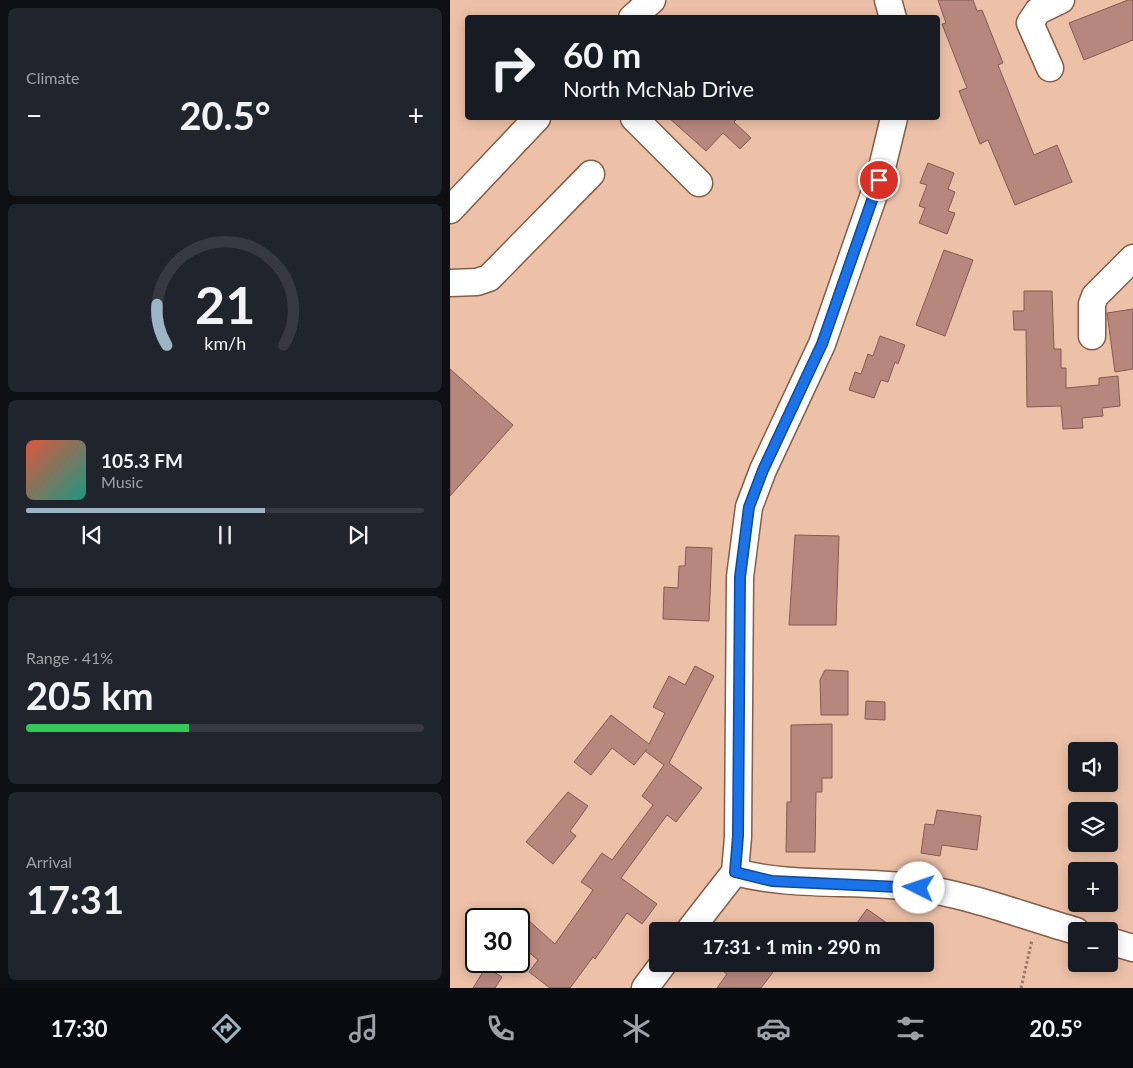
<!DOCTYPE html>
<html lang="en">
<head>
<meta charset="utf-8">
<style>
	body { margin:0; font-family:Lato,sans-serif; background:#20242c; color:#f1f3f6; height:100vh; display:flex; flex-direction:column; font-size:19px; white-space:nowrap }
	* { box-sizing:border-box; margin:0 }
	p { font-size:16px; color:#9ea1a6 }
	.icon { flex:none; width:28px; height:28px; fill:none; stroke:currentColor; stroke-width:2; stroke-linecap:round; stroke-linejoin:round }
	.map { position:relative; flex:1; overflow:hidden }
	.side { display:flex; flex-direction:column; gap:8px; padding:8px; background:#0d0f14; width:450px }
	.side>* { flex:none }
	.guide { position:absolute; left:15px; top:15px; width:475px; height:105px; border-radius:5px; box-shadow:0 2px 12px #0003; background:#171b24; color:#f1f3f6; overflow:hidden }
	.buttons { position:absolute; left:618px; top:742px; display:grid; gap:10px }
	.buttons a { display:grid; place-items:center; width:50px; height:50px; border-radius:5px; background:#171b24; box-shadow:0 2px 12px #0003; font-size:25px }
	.speed { position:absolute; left:15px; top:908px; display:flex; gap:10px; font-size:25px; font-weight:700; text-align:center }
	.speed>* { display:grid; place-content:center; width:65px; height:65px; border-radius:50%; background:#171b24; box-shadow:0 2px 12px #0003; line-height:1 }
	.speed .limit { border:2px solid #111; border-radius:8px; background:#fff; color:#111 }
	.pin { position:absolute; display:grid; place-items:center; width:42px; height:42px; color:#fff; margin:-21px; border:2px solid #fff; border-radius:50%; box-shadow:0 1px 5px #0007 }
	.me { position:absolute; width:55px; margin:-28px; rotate:274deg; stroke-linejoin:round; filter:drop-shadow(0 0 4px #0008) }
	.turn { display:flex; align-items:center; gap:18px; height:105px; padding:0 15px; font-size:22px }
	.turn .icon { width:65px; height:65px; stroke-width:2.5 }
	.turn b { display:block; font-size:35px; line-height:42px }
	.big { font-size:38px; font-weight:700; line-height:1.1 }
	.side .tile { flex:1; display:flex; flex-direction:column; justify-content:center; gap:8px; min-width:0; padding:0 18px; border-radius:8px; background:#20242c }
	.side .dial { align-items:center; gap:0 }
	.dial svg { height:130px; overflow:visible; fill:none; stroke:#363941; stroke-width:7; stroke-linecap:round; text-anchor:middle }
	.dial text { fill:#f1f3f6; stroke:none }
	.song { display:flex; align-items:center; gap:15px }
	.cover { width:60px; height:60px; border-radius:8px; background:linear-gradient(135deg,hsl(10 70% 55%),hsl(170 70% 35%)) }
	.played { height:5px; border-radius:2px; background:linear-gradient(90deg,#9bb5c2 60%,#363941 60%) }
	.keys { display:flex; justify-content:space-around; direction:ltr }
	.heat { display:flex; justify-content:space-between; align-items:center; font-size:28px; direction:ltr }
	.charge { height:8px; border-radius:4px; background:linear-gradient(90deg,#34c759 41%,#363941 0) }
	.trip { position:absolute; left:199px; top:922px; width:285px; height:50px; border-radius:5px; background:#171b24; box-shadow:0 2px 12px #0003; font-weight:700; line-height:50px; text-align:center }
	.tabs { display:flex; height:80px; justify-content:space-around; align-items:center; background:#090b0e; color:#9ea1a6 }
	.tabs .icon { width:35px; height:35px }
	.tabs .on { color:#9bb5c2 }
	.tabs b { font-size:22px; color:#f1f3f6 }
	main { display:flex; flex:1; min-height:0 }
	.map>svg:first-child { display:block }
</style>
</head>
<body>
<main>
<section class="side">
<div class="tile"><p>Climate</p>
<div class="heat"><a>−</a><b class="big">20.5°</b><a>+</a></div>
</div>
<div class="tile dial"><svg viewBox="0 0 100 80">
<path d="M14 69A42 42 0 1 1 86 69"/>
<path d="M14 69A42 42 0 0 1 8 44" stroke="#9bb5c2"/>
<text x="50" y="56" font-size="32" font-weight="700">21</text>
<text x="50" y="72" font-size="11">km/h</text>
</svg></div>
<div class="tile">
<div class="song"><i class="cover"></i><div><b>105.3 FM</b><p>Music</p></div></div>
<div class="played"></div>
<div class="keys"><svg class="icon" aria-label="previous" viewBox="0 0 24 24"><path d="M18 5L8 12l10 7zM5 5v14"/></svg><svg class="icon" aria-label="pause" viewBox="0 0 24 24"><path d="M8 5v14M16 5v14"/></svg><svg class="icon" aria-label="next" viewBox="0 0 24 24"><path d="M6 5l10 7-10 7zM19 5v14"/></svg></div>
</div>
<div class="tile"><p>Range · 41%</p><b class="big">205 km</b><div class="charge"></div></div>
<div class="tile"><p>Arrival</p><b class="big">17:31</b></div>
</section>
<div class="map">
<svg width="683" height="988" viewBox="0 0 683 988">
	<rect width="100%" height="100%" fill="#edc1a8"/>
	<g fill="#b7877e" stroke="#865951">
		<polygon points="488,0 523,0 527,11 532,10 553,63 548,65 584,155 607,145 622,182 565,205 538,140 530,144 509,91 517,88 492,24 496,23"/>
		<polygon points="678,0 683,0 683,40 634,60 619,23"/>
		<polygon points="219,118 288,118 284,122 301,138 290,149 273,133 256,151"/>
		<polygon points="478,163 504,173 498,189 505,192 498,211 505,213 497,234 469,223 475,208 469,206 477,185 470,183"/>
		<polygon points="494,250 523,260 495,336 466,325"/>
		<polygon points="574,291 602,291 604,349 611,349 611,368 616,368 616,388 649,385 649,378 668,376 670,406 652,408 653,416 632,418 633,428 613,429 611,406 577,407 576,330 564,330 563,311 574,311"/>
		<polygon points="683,309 683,369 665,372 657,313"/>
		<polygon points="430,336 455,345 448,364 445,362 438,382 431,380 424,398 399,390 405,372 411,374 418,354 423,356"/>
		<polygon points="0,369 63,425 0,496"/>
		<polygon points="345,535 389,536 386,625 339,625"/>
		<polygon points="236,547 262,548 259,621 213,619 214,587 228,588 229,566 235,566"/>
		<polygon points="245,666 264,676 219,763 252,788 226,822 217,815 171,878 207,904 192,924 177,913 145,959 143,957 120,988 100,988 79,972 88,960 69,944 69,912 105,944 143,890 131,882 152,853 162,860 203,805 192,796 214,765 195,751 197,749 184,765 162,748 141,775 124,762 161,715 199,744 215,713 203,707 219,676 235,685"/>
		<polygon points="375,670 398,671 398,715 371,715 370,680"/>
		<polygon points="416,701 435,702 435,720 415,719"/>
		<polygon points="382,724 382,778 372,778 372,792 366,792 365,852 336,852 337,802 341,802 341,725"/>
		<polygon points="118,792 138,806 120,831 126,836 103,864 76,842"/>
		<polygon points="487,810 531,816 527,850 492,845 490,856 471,853 475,824 484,825"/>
		<polygon points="417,909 448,931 401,931"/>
		<polygon points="263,964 329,964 311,988 267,988 277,974"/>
		<polygon points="36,967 52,977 45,988 23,988"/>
	</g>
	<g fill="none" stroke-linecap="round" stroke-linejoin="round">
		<defs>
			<g id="minor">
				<polyline points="438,0 443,18"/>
				<polyline points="182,18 202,0"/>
				<polyline points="600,68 580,23 588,11 611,0"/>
				<polyline points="184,118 249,183"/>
				<polyline points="0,210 87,118"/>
				<polyline points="0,283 27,282 39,278 141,174"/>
				<polyline points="642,336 642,304 645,296 683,258"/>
				<path d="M285 872C345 888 408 879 469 888 520 895 577 917 626 931"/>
				<polyline points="239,931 285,872 288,837 290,577 299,507 313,470 372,344 429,180 444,118"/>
				<polyline points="659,941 683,948"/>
				<polyline points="195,988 213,964"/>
			</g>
		</defs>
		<use href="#minor" stroke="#855d47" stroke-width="29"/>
		<polyline stroke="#967766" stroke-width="3" stroke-dasharray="2.5 2.5" stroke-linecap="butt" points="571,988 582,940"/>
		<use href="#minor" stroke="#fff" stroke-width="26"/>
	</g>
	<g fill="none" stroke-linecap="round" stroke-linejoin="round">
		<defs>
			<polyline id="route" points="429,180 372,344 313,470 299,507 290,577 288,836 285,872 322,881 469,888"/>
		</defs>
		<use href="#route" stroke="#114b97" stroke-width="12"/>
		<use href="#route" stroke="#1a73e8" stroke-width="9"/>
	</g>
</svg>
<div class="buttons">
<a><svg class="icon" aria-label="sound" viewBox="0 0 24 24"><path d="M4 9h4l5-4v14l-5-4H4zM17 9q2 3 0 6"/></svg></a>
<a><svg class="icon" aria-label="layers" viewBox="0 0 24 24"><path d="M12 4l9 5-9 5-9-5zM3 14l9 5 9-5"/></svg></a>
<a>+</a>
<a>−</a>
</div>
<div class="speed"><div class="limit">30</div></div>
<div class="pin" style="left:429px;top:180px;background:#d93025"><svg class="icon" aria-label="arrive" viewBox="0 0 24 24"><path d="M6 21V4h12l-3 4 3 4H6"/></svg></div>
<svg class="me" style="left:469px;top:888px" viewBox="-20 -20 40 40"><circle r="19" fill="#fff"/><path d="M0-13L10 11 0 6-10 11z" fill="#1a73e8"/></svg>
<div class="trip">17:31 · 1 min · 290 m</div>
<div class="guide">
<div class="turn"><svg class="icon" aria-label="right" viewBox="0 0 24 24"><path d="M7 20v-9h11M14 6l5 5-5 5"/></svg><div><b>60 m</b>North McNab Drive</div></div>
</div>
</div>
</main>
<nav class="tabs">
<b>17:30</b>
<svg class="icon on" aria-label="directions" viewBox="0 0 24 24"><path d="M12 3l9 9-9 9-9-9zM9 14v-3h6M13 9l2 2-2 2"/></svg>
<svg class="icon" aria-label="music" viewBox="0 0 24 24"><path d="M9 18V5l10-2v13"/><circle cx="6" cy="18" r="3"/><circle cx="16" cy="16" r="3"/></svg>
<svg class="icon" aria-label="phone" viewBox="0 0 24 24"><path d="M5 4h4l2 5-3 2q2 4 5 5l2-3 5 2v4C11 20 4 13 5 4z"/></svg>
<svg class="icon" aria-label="climate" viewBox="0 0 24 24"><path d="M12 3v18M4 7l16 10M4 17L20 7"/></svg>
<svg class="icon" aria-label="car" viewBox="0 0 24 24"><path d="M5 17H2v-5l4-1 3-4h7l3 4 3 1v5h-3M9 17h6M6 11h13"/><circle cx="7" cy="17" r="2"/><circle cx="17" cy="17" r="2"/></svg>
<svg class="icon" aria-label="filters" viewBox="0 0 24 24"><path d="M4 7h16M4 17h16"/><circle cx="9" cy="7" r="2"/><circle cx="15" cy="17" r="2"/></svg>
<b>20.5°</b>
</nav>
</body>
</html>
